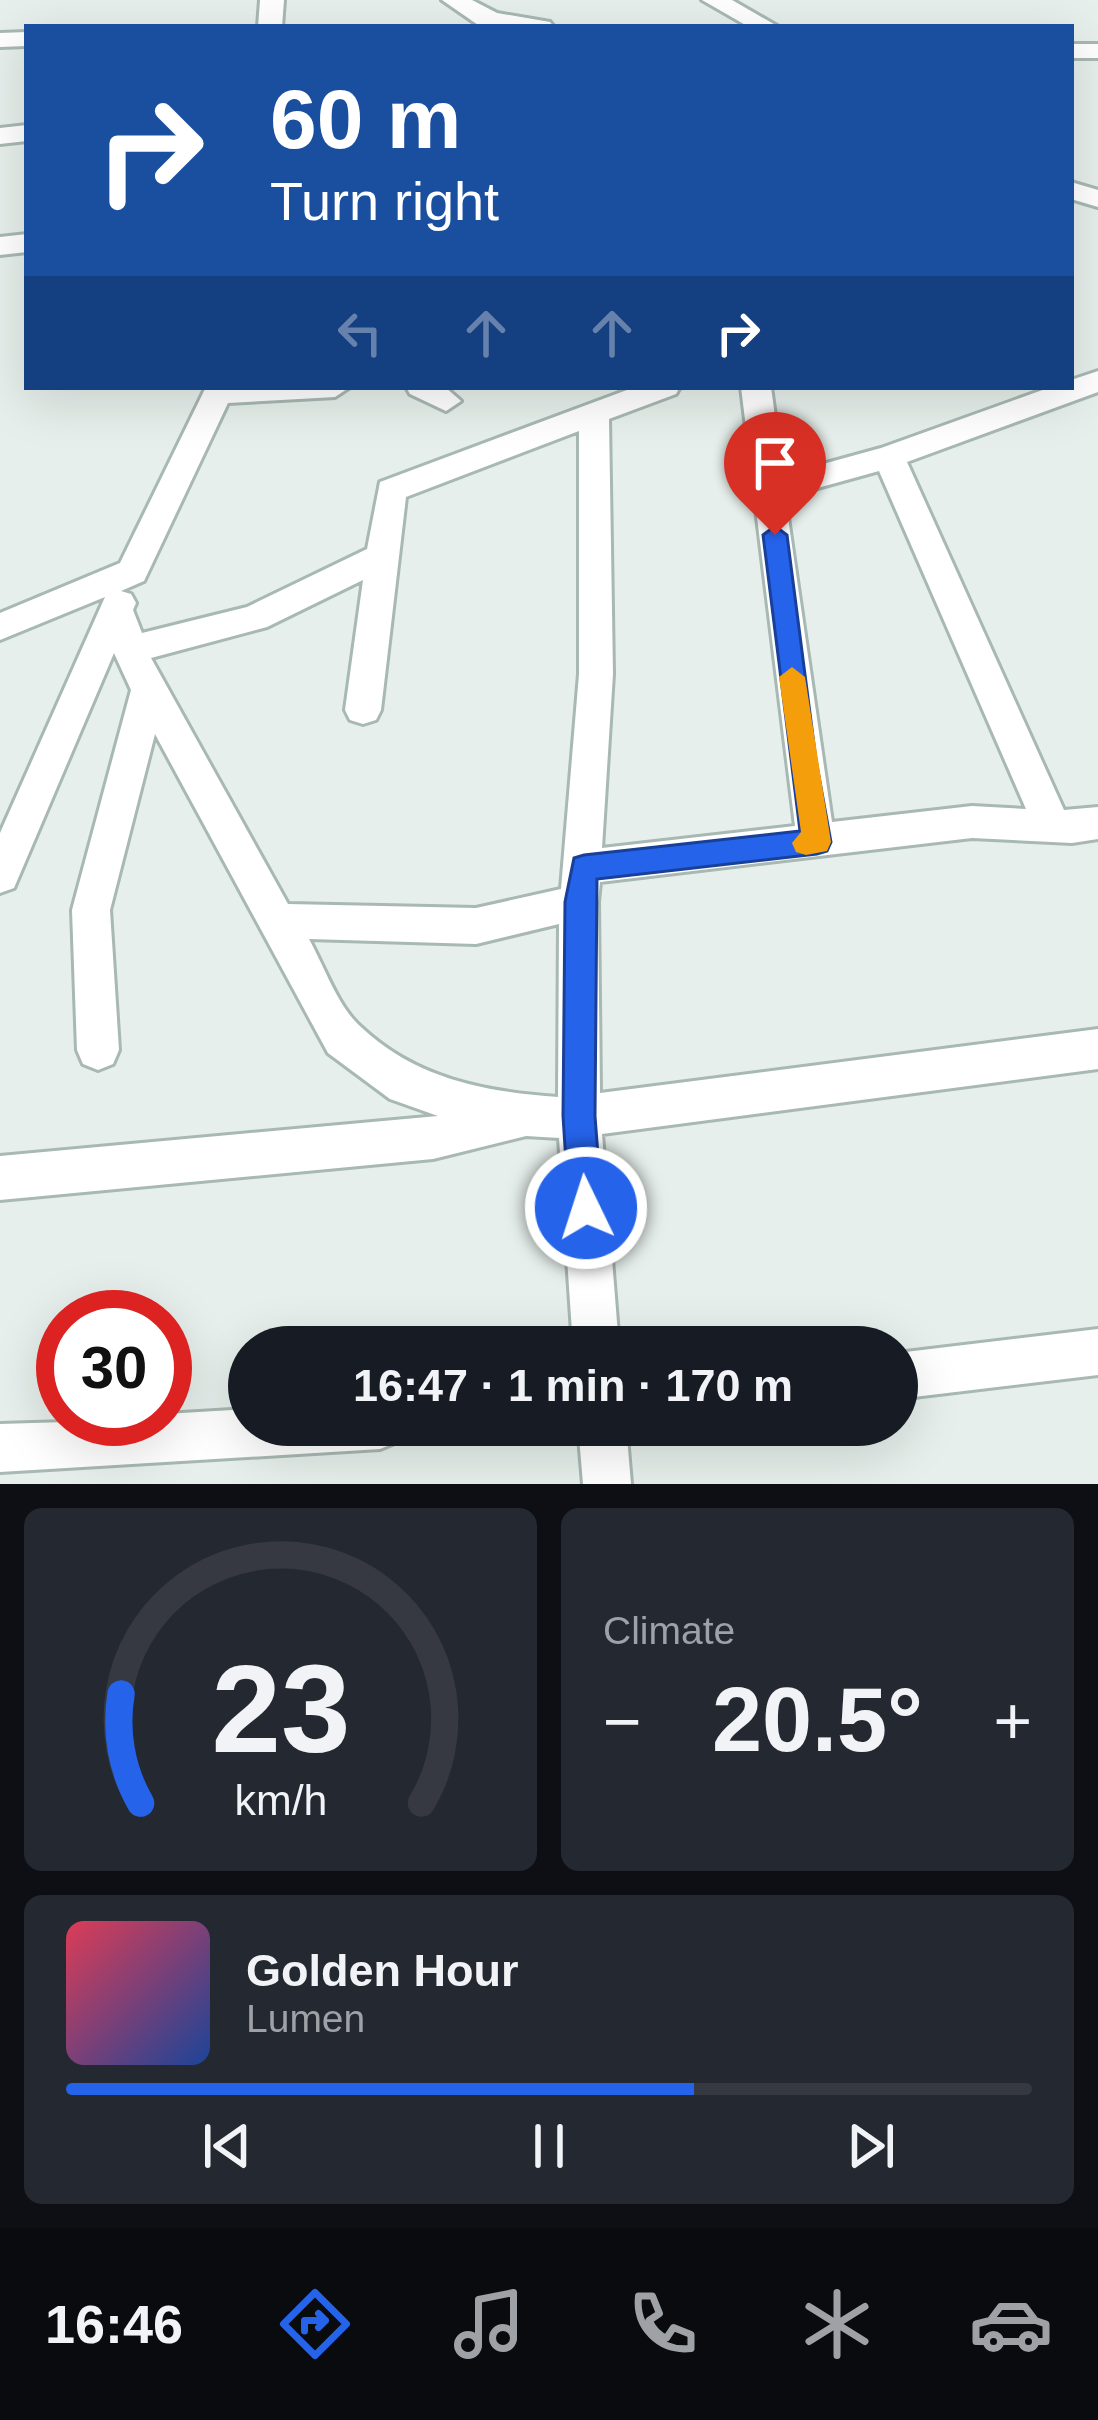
<!DOCTYPE html>
<html lang="en">
<head>
<meta charset="utf-8">
<style>
	body { margin:0; font-family:Arial,sans-serif; background:#242831; color:#f1f3f6; height:100vh; display:flex; flex-direction:column; font-size:45px; white-space:nowrap }
	* { box-sizing:border-box; margin:0 }
	p { font-size:39px; color:#9ea1a6 }
	.icon { flex:none; width:66px; height:66px; fill:none; stroke:currentColor; stroke-width:2; stroke-linecap:round; stroke-linejoin:round }
	.map { position:relative; height:1484px; overflow:hidden }
	.details { display:flex; flex-direction:column; gap:24px; padding:24px; background:#0d0f14; flex:1 }
	.details>* { flex:none }
	.guide { position:absolute; left:24px; top:24px; width:1050px; height:366px; border-radius:0px; box-shadow:0 12px 48px #0002; background:#1a4fa0; color:#fff; overflow:hidden }
	.speed { position:absolute; left:36px; top:1290px; display:flex; gap:24px; font-size:60px; font-weight:700; text-align:center }
	.speed>* { display:grid; place-content:center; width:156px; height:156px; border-radius:50%; background:#171b24; box-shadow:0 12px 48px #0002; line-height:1 }
	.speed .limit { border:18px solid #d22; background:#fff; color:#111 }
	.pin { position:absolute; display:grid; place-items:center; width:102px; height:102px; color:#fff; margin:-123px -51px; border-radius:50% 50% 50% 0; rotate:-45deg; box-shadow:0 0 12px #0007 }
	.pin .icon { rotate:45deg }
	.me { position:absolute; width:132px; margin:-66px; rotate:356deg; stroke-linejoin:round; filter:drop-shadow(0 0 9px #0008) }
	.turn { display:flex; align-items:center; gap:42px; height:252px; padding:0 48px; font-size:54px }
	.turn .icon { width:156px; height:156px; stroke-width:2.5 }
	.turn b { display:block; font-size:84px; line-height:102px }
	.lanes { display:flex; align-items:center; height:114px; padding:0 48px; background:#0003; justify-content:center; gap:60px; direction:ltr }
	.lanes .off { opacity:.35 }
	.big { font-size:90px; font-weight:800; line-height:1.1 }
	.details .widget { flex:1; display:flex; flex-direction:column; justify-content:center; gap:18px; min-width:0; padding:0 42px; border-radius:18px; background:#242831 }
	.details .dial { align-items:center; gap:0 }
	.dial svg { height:312px; overflow:visible; fill:none; stroke:#363941; stroke-width:7; stroke-linecap:round; text-anchor:middle }
	.dial text { fill:#f1f3f6; stroke:none }
	.song { display:flex; align-items:center; gap:36px }
	.cover { width:144px; height:144px; border-radius:18px; background:linear-gradient(135deg,hsl(350 70% 55%),hsl(220 70% 35%)) }
	.played { height:12px; border-radius:6px; background:linear-gradient(90deg,#2563eb 65%,#363941 65%) }
	.keys { display:flex; justify-content:space-around; direction:ltr }
	.heat { display:flex; justify-content:space-between; align-items:center; font-size:66px; direction:ltr }
	.details .tiles { flex:1; display:grid; gap:24px; grid-template-columns:1fr 1fr }
	.widget:last-child { grid-column:span 2 }
	.trip { position:absolute; left:228px; top:1326px; width:690px; height:120px; border-radius:60px; background:#171b24; box-shadow:0 12px 48px #0002; font-weight:800; line-height:120px; text-align:center }
	.dock { display:flex; height:192px; justify-content:space-around; align-items:center; background:#090b0e; color:#9ea1a6 }
	.dock .icon { width:84px; height:84px }
	.dock .active { color:#2563eb }
	.dock b { font-size:54px; color:#f1f3f6 }
	.map>svg:first-child { display:block }
</style>
</head>
<body>
<div class="map">
<svg width="1098" height="1484" viewBox="0 0 1098 1484">
	<rect width="100%" height="100%" fill="#e6efeb"/>
	<g fill="none" stroke-linecap="round" stroke-linejoin="round">
		<defs>
			<g id="minor">
				<polygon points="260,0 284,0 282,27 258,27"/>
				<polygon points="442,0 472,0 497,13 550,22 554,27 481,27"/>
				<polygon points="702,0 732,0 779,27 749,27"/>
				<polygon points="27,32 27,46 0,47 0,33"/>
				<rect x="1071" y="44" width="27" height="14"/>
				<polygon points="27,125 27,141 0,144 0,128"/>
				<polygon points="1071,182 1098,190 1098,207 1071,199"/>
				<polygon points="27,234 27,252 0,255 0,237"/>
				<path d="M1098 371V392L907 462 1064 810 1098 807V839L1072 843 972 838 600 882 598 902 600 1093 1098 1029V1069L602 1134 619 1347H573L559 1138 526 1136 433 1159 0 1200V1156L438 1116 390 1099 328 1053 155 734 110 910 119 1050 113 1064 98 1070 83 1064 77 1050 72 910 131 690 114 653 14 888 0 893V833L105 597 0 640V613L120 563 206 387H350L335 397 228 403 144 581 121 591 131 594 136 603 133 610 142 633 247 607 367 549 380 482 635 387H680L676 394 609 419 613 674 602 848 795 826 741 387H771L783 475 881 448 1051 387H1071V380ZM579 431V674L561 889 476 908 288 904 151 658 267 627 363 580 345 710 350 720 363 724 376 720 381 710 406 497ZM879 471 1026 809 972 806 832 822 785 497ZM559 924 558 1097C486 1092 416 1079 361 1027 338 1007 324 966 309 939L476 944Z"/>
				<polygon points="406,387 445,387 461,401 446,411 410,394"/>
				<polygon points="1098,1329 1098,1375 897,1399 897,1353"/>
				<polygon points="249,1409 249,1425 404,1425 397,1442 380,1449 0,1472 0,1424 165,1419 165,1414"/>
				<polygon points="578,1425 626,1425 631,1484 583,1484"/>
			</g>
		</defs>
		<use href="#minor" stroke="#a8b8b2" stroke-width="6"/>
		<use href="#minor" fill="#fff" fill-rule="evenodd"/>
	</g>
	<polygon fill="#2563eb" stroke="#184099" stroke-width="3" points="775,526 787,535 816,760 831,842 827,851 817,854 597,879 595,1116 602,1208 597,1220 586,1225 574,1220 569,1208 563,1116 565,902 574,858 584,855 800,831 763,535"/>
	<polygon fill="#f59e0b" points="792,667 805,677 831,842 827,851 806,855 796,852 792,843 801,832 779,677"/>
</svg>
<div class="speed"><div class="limit">30</div></div>
<div class="pin" style="left:775px;top:535px;background:#d93025"><svg class="icon" aria-label="arrive" viewBox="0 0 24 24"><path d="M6 21V4h12l-3 4 3 4H6"/></svg></div>
<svg class="me" style="left:586px;top:1208px" viewBox="-20 -20 40 40"><circle r="17" fill="#2563eb" stroke="#fff" stroke-width="3"/><path d="M0-11L8 9 0 5-8 9z" fill="#fff"/></svg>
<div class="trip">16:47 · 1 min · 170 m</div>
<div class="guide">
<div class="turn"><svg class="icon" aria-label="right" viewBox="0 0 24 24"><path d="M7 20v-9h11M14 6l5 5-5 5"/></svg><div><b>60 m</b>Turn right</div></div>
<div class="lanes"><svg class="icon off" aria-label="left" viewBox="0 0 24 24"><path d="M17 20v-9H6M10 6l-5 5 5 5"/></svg><svg class="icon off" aria-label="ahead" viewBox="0 0 24 24"><path d="M12 20V5M6 11l6-6 6 6"/></svg><svg class="icon off" aria-label="ahead" viewBox="0 0 24 24"><path d="M12 20V5M6 11l6-6 6 6"/></svg><svg class="icon" aria-label="right" viewBox="0 0 24 24"><path d="M7 20v-9h11M14 6l5 5-5 5"/></svg></div>
</div>
</div>
<section class="details">
<div class="tiles">
<div class="widget dial"><svg viewBox="0 0 100 80">
<path d="M14 69A42 42 0 1 1 86 69"/>
<path d="M14 69A42 42 0 0 1 9 41" stroke="#2563eb"/>
<text x="50" y="56" font-size="32" font-weight="700">23</text>
<text x="50" y="72" font-size="11">km/h</text>
</svg></div>
<div class="widget"><p>Climate</p>
<div class="heat"><a>−</a><b class="big">20.5°</b><a>+</a></div>
</div>
<div class="widget">
<div class="song"><i class="cover"></i><div><b>Golden Hour</b><p>Lumen</p></div></div>
<div class="played"></div>
<div class="keys"><svg class="icon" aria-label="previous" viewBox="0 0 24 24"><path d="M18 5L8 12l10 7zM5 5v14"/></svg><svg class="icon" aria-label="pause" viewBox="0 0 24 24"><path d="M8 5v14M16 5v14"/></svg><svg class="icon" aria-label="next" viewBox="0 0 24 24"><path d="M6 5l10 7-10 7zM19 5v14"/></svg></div>
</div>
</div>
</section>
<nav class="dock">
<b>16:46</b>
<svg class="icon active" aria-label="directions" viewBox="0 0 24 24"><path d="M12 3l9 9-9 9-9-9zM9 14v-3h6M13 9l2 2-2 2"/></svg>
<svg class="icon" aria-label="music" viewBox="0 0 24 24"><path d="M9 18V5l10-2v13"/><circle cx="6" cy="18" r="3"/><circle cx="16" cy="16" r="3"/></svg>
<svg class="icon" aria-label="phone" viewBox="0 0 24 24"><path d="M5 4h4l2 5-3 2q2 4 5 5l2-3 5 2v4C11 20 4 13 5 4z"/></svg>
<svg class="icon" aria-label="climate" viewBox="0 0 24 24"><path d="M12 3v18M4 7l16 10M4 17L20 7"/></svg>
<svg class="icon" aria-label="car" viewBox="0 0 24 24"><path d="M5 17H2v-5l4-1 3-4h7l3 4 3 1v5h-3M9 17h6M6 11h13"/><circle cx="7" cy="17" r="2"/><circle cx="17" cy="17" r="2"/></svg>
</nav>
</body>
</html>
